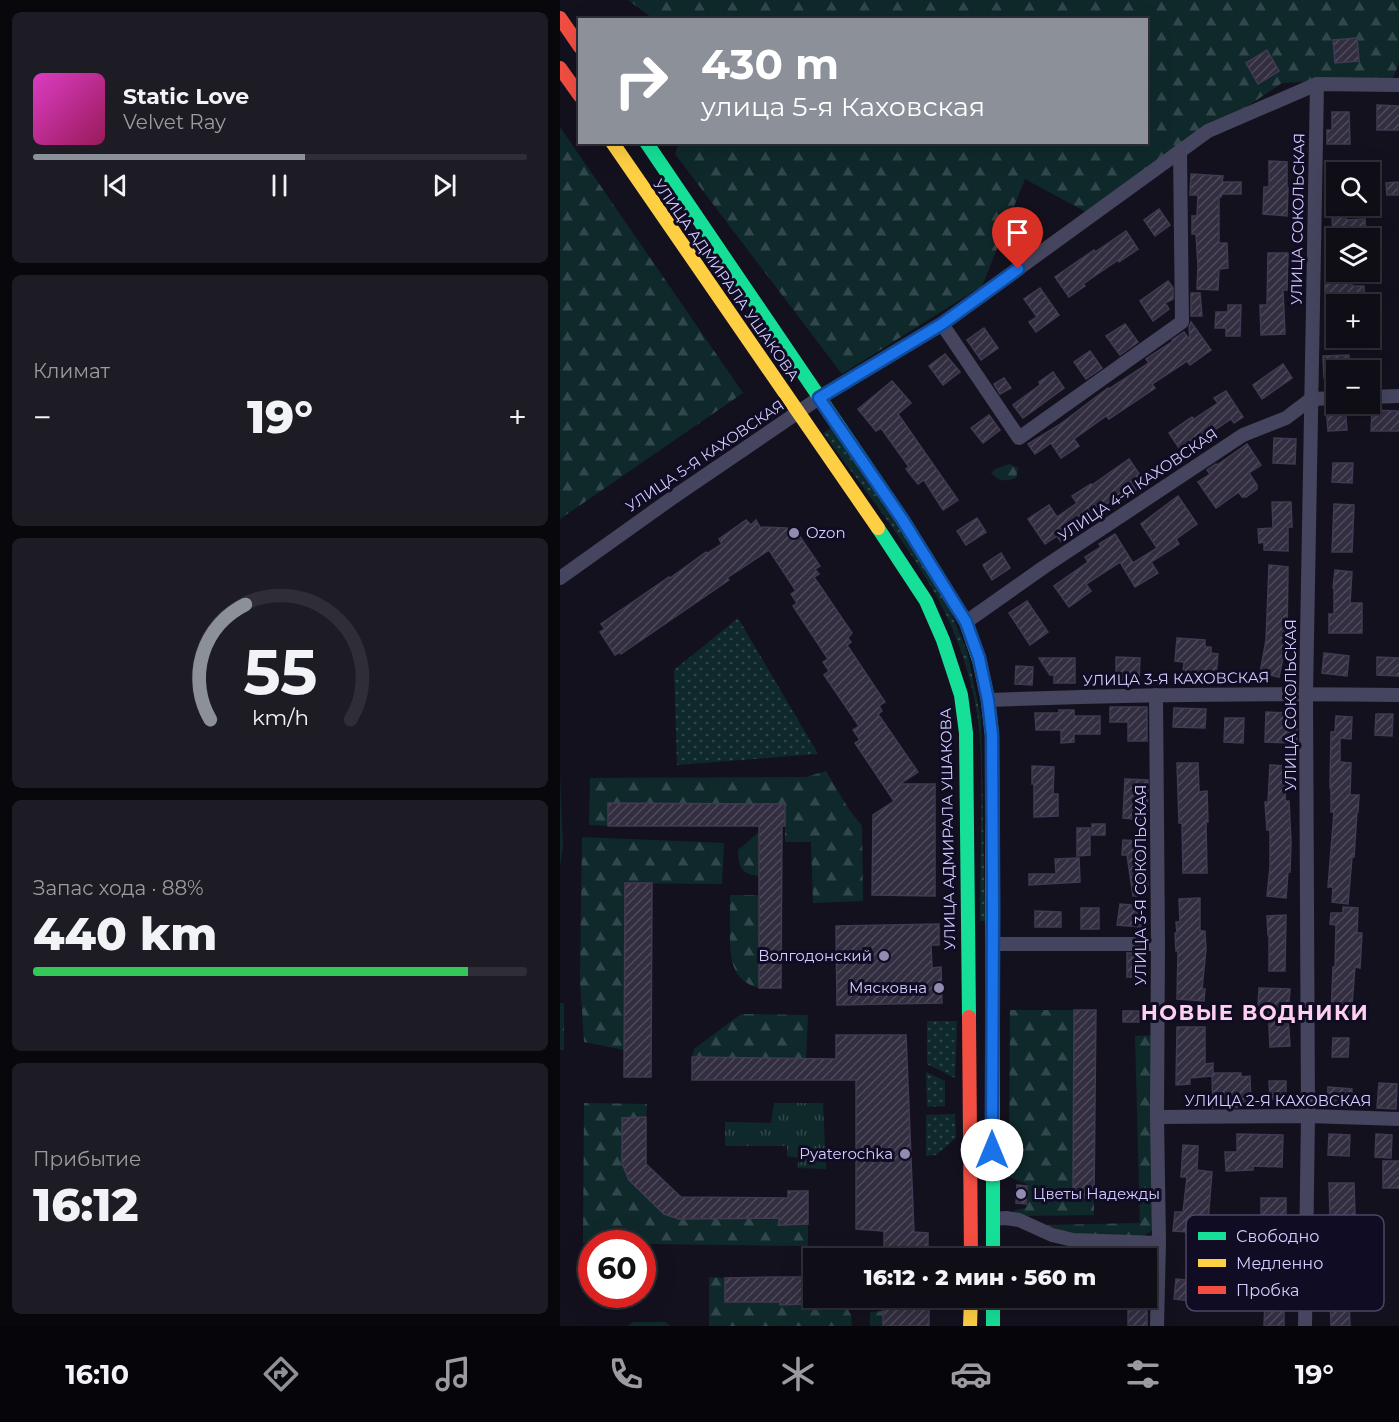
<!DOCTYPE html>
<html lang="ru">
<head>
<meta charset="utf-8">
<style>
	body { margin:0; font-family:Montserrat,sans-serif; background:#1d1b23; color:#f1f3f6; height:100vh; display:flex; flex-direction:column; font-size:22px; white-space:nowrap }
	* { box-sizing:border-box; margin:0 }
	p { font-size:20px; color:#9b9ca1 }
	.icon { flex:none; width:33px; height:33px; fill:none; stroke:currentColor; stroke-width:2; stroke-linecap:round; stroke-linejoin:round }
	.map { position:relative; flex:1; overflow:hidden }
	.sheet { display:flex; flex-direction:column; gap:12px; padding:12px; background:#08070c; width:560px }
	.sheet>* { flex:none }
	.guide { position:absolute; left:18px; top:18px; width:570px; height:126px; border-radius:0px; box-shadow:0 6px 24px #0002,0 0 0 2px #2f2d35; background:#8c9099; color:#fff; overflow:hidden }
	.fabs { position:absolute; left:766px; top:162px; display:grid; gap:12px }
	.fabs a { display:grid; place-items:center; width:54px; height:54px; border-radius:0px; background:#0f0d16; box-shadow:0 6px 24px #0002,0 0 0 2px #2f2d35; font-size:30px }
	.speed { position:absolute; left:18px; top:1230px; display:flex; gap:12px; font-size:30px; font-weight:700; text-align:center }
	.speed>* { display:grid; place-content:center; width:78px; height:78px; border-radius:50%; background:#0f0d16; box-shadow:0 6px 24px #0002,0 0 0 2px #2f2d35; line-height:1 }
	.speed .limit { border:9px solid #d22; background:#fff; color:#111 }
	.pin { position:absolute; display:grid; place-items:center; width:51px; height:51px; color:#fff; margin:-62px -26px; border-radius:50% 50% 50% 0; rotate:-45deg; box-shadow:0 0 6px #0007 }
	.pin .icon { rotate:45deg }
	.me { position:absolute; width:66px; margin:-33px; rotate:0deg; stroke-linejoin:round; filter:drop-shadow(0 0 4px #0008) }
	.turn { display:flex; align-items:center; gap:21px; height:126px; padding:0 24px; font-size:27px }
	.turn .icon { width:78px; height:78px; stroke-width:2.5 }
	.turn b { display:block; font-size:42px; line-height:51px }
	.big { font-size:45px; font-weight:800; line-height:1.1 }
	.sheet .widget { flex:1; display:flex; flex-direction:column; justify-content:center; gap:9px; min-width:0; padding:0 21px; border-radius:9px; background:#1d1b23 }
	.sheet .dial { align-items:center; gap:0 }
	.dial svg { height:156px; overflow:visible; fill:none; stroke:#2f2d35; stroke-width:7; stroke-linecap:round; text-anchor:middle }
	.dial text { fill:#f1f3f6; stroke:none }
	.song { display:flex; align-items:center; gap:18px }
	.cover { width:72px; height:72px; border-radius:9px; background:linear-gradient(135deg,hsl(310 70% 55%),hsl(330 70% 35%)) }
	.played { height:6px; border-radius:3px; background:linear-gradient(90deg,#8c9099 55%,#2f2d35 55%) }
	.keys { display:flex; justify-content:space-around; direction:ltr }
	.heat { display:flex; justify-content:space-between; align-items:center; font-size:33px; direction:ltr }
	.charge { height:9px; border-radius:4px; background:linear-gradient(90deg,#34c759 88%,#2f2d35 0) }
	.trip { position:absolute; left:243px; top:1248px; width:354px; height:60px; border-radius:0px; background:#0f0d16; box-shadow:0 6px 24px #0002,0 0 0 2px #2f2d35; font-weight:800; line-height:60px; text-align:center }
	.menu { display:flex; height:96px; justify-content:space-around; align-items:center; background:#060509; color:#9b9ca1 }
	.menu .icon { width:42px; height:42px }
	.menu .on { color:#8c9099 }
	.menu b { font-size:27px; color:#f1f3f6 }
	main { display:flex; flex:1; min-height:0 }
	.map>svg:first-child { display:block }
</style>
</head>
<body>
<main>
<section class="sheet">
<div class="widget">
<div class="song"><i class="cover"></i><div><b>Static Love</b><p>Velvet Ray</p></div></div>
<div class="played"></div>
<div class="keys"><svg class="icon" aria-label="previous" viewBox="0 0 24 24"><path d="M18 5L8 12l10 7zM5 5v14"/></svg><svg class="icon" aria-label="pause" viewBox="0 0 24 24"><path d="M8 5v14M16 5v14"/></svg><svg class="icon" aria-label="next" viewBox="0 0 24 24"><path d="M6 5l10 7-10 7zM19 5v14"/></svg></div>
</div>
<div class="widget"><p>Климат</p>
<div class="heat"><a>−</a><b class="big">19°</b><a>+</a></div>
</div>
<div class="widget dial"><svg viewBox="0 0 100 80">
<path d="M14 69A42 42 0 1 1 86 69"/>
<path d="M14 69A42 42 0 0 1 32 10" stroke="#8c9099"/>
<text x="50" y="56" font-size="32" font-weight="700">55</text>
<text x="50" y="72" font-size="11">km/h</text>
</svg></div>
<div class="widget"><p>Запас хода · 88%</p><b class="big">440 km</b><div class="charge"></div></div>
<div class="widget"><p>Прибытие</p><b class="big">16:12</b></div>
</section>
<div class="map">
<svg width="840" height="1326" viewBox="0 0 840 1326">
	<defs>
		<pattern id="grass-dots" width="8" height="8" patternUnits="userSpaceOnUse" patternTransform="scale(1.5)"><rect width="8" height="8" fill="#0f292b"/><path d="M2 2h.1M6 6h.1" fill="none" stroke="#31474b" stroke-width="1.8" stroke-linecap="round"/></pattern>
		<pattern id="forest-firs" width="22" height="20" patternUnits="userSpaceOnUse" patternTransform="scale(1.5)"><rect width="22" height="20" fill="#0f292b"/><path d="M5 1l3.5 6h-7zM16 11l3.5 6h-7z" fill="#31474b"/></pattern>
		<pattern id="park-tufts" width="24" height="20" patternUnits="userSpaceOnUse" patternTransform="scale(1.5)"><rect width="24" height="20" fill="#0f292b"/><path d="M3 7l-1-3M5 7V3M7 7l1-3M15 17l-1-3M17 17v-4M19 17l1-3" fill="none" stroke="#31474b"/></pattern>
		<pattern id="building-hatch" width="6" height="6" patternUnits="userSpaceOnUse" patternTransform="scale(1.5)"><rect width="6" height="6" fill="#322e40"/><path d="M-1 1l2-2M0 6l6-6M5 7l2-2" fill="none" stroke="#4f4b5d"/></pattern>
	</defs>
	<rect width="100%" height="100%" fill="#14111e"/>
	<g fill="url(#grass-dots)">
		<path d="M271 428 383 594 407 651 421 718 425 921H420C420 885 421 848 421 811 421 782 422 748 418 720 412 678 398 636 378 599 346 541 302 487 263 433Z"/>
		<polygon points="178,618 258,754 117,765 114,670"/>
		<polygon points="367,1021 397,1021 395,1078 367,1064"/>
		<polygon points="366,1072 385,1081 385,1106 367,1107"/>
		<polygon points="395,1114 396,1138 376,1155 366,1156 366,1115"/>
	</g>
	<g fill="url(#forest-firs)">
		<polygon points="68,0 839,0 839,63 833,78 722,83 528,213 465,179 422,286 282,374 115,154 119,143 586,142 586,20 95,20"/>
		<polygon points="0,127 183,393 0,519"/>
		<path d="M449 464 458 468 456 478C445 482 439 481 431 473L435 469Z"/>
		<polygon points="266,771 288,808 302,826 303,901 253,903 251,842 225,842 225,804 49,803 48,826 29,825 30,778 246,777"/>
		<polygon points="0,777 3,846 0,867"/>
		<path d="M199 832V876C180 874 179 867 178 850Z"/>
		<polygon points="22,837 164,843 162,884 65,883 64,1050 24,1042 20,981"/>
		<path d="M170 895H199V988C169 980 170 954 170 929 170 917 170 906 170 895Z"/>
		<rect x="0" y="1003" width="4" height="47"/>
		<polygon points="450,1010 514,1010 513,1197 534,1198 534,1215 450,1216 455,1210 466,1208 467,1184 449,1177"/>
		<polygon points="181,1014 248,1015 246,1059 132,1057 134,1049"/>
		<polygon points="592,1035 594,1226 590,1232 580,1238 508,1234 486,1225 580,1223 575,1036"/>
		<polygon points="24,1103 87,1104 86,1117 62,1118 62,1163 119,1219 219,1218 219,1225 248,1224 248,1246 23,1243"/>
		<polygon points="149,1277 165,1278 165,1302 211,1302 212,1277 221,1277 221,1305 243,1304 245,1277 253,1279 254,1298 281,1298 291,1315 292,1326 149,1326"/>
		<polygon points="323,1311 323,1326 310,1326 310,1312"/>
	</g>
	<polygon fill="url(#park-tufts)" points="214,1103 263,1103 266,1169 237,1168 239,1158 227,1156 227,1146 165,1146 165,1122 211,1123"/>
	<polygon fill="#0f292b" points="73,1322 105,1322 110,1326 67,1326"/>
	<g fill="url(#building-hatch)" stroke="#403a52" stroke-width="1.5">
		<polygon points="797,38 799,61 775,63 773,40"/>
		<polygon points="707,50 719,71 698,84 686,63"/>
		<polygon points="817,105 840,106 840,130 817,130"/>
		<polygon points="772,112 789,112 790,144 767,144 767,130 772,130"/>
		<polygon points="709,161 727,162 727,188 728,188 727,216 703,214 704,187 709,187"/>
		<rect x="773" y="163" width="23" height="9"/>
		<polygon points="631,174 663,176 662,182 681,182 681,194 662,194 661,197 659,197 659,243 667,243 668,268 659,269 658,290 637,289 638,266 636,234 632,234 632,216 637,216 638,195 630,195"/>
		<polygon points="838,182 838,195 827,195 826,183"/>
		<polygon points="766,198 777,198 777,206 787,206 786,220 805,219 806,238 773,238 772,215 766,215"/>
		<polygon points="599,209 610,225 595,236 584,220"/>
		<polygon points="566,231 578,249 559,262 558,260 523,284 525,286 509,297 495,277 534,250 535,252"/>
		<polygon points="708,253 728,253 727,290 723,290 725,334 701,335 700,305 707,305"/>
		<polygon points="772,272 792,272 792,286 804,286 804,304 791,304 791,299 765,299 765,281 773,281"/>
		<polygon points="608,281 613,288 613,299 605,303 609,309 593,321 580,301"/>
		<polygon points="480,288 499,315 476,332 469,322 477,317 464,299"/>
		<polygon points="631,293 640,293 642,316 631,316"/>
		<polygon points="668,305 681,305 680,336 666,336 666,328 655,328 656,312 668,312"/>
		<polygon points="631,322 651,350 630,365 627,361 592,384 595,388 549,419 546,416 514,439 519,446 501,458 491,443 475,454 468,444 499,425 548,388 549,389 589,363 586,359 613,341 612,340 624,332 630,340 629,327"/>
		<polygon points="565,324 578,342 560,355 546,336"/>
		<polygon points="424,328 438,348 421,360 407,340"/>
		<polygon points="530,351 542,368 526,379 514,362"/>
		<polygon points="385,354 400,372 383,385 369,366"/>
		<polygon points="789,355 790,370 777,370 777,377 764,378 763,356"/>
		<polygon points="723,364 732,378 702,399 693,385"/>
		<polygon points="493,372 504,388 463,418 453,405 480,385 479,382"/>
		<polygon points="444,378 451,388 440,394 434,384"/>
		<polygon points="332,381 351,403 338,414 398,500 383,510 364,480 358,484 346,469 349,467 321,428 316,431 298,409"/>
		<polygon points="666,391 683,417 674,423 671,419 653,431 651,429 621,451 609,433 632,417 634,419 658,403 654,398"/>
		<polygon points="785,406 787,430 768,431 766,407"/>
		<polygon points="812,410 840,411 840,431 811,431"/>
		<polygon points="429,415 440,430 423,443 411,428"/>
		<polygon points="714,438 736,439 735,464 713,463"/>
		<polygon points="687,444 701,465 689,473 697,485 697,489 686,497 682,497 679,492 656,508 638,482 650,474 647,470 656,464 657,465"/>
		<polygon points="569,459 582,478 573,485 576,490 560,502 557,497 528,516 532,521 501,542 497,536 485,544 468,519 489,505 497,517 517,503 512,496 531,484 532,485"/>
		<polygon points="773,463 793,463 792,483 772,482"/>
		<polygon points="618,496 637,524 616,539 619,544 591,562 598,573 575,587 560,562 526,584 531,591 509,607 494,586 528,562 525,557 541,547 539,544 555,534 573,563 597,548 581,524"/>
		<polygon points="712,502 731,502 732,527 728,527 728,551 704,550 704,542 699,543 698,529 713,528"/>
		<polygon points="774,504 794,505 792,552 772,552"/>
		<polygon points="417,518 426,532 406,545 397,531"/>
		<polygon points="186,520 191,525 196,520 200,527 227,528 228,530 234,528 260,566 255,569 259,574 254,577 292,633 288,638 291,642 287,645 325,702 319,706 322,711 318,714 358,772 340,784 375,784 375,896 312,895 313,815 334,801 295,743 300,740 293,730 299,726 264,675 269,671 263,662 268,659 233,606 237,603 231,594 236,591 209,550 171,575 167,578 169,580 61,654 60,652 55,655 40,632 45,629 41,624 109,577 110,578 146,552 148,553 162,544 159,539"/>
		<polygon points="441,553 450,568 432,580 423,565"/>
		<polygon points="709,565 728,567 727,639 719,677 700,673 706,640"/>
		<polygon points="775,570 792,572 790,603 802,603 802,633 769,633 769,614 774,614 774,588 773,588"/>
		<polygon points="467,601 488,632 470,645 449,613"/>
		<polygon points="617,638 645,640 645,647 651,647 651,653 658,654 656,677 623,674 624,662 615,661"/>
		<polygon points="764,653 789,656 787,676 762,673"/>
		<polygon points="556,657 580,658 579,681 556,681"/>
		<polygon points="817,657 840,658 840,676 817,675"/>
		<polygon points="479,658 515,658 515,683 494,683 494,675 490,675"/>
		<polygon points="456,666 473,667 472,685 455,684"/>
		<polygon points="550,707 587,707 587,741 568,741 568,722 550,722"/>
		<polygon points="614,708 646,709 645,728 613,727"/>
		<polygon points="499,710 514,710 514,716 540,716 540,734 514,734 514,742 501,743 501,730 476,730 475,713 499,713"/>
		<polygon points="706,712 730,713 729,726 737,726 737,743 705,742"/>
		<polygon points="816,714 833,714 832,736 815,735"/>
		<polygon points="776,716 792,717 791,739 780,738 780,762 791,763 790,795 799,795 798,812 797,812 794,857 792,857 788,904 772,902 773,887 768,887 774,812 771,812 771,788 770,788 771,732 775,732"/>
		<polygon points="665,718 684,718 683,743 664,742"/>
		<polygon points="617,763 638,763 639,792 647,791 648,822 646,822 647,873 623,873 622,823 619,823"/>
		<polygon points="710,765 727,766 725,801 729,801 731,842 730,872 728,872 726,898 707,896 710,867 710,830 707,830 705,802 708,802"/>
		<polygon points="472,766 494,767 493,794 498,794 498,816 474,817 474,784 472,784"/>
		<polygon points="565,779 588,780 587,820 563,818"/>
		<polygon points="48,803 225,804 225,826 222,826 221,988 199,988 199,826 48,826"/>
		<rect x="532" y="824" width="13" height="11"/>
		<polygon points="517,828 530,828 530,855 517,856"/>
		<polygon points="563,840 581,841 579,869 586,868 588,886 578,887 578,896 573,896 567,855 562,855"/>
		<polygon points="519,858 520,882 469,885 469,874 496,874 495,859"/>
		<polygon points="65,883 92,883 91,1077 64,1077"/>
		<polygon points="640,898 640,931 645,931 646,949 642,989 645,989 644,1001 617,999 618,951 616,951 615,933 617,933 616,922 620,922 619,899"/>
		<polygon points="560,904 583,906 581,927 557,925"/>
		<polygon points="783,907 798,908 797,933 802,933 800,968 795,967 791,1017 771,1017 773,967 775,967 776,925 770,924 771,913 783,913"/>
		<rect x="521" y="908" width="18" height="21"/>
		<polygon points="475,911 501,912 501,927 475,927"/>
		<polygon points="726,915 725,971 709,971 709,935 708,935 707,916"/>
		<polygon points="379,924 379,945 371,945 372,968 381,967 382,1003 277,1005 276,926"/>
		<rect x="567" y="953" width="13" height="24"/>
		<polygon points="699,988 730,989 728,1016 730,1046 710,1047 708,1006 698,1006"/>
		<polygon points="514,1010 536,1010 534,1198 513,1198"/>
		<rect x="563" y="1011" width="16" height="11"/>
		<polygon points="617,1027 645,1027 645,1064 653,1063 653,1073 681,1073 681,1077 690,1076 691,1107 653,1108 652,1076 630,1078 630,1084 616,1085"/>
		<polygon points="276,1035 346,1035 354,1232 368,1233 368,1258 324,1258 324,1231 296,1229 296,1080 132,1080 132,1057 276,1059"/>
		<polygon points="773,1038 789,1038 788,1057 772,1057"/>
		<polygon points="709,1081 726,1081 726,1099 710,1099"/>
		<polygon points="819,1083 837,1084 836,1109 817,1108"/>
		<polygon points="768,1087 792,1089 791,1107 767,1106"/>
		<polygon points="86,1117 86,1164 121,1197 228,1198 228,1191 248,1191 248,1224 219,1225 219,1218 119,1219 104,1214 69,1180 62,1163 62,1118"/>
		<polygon points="677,1134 723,1135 722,1167 693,1166 693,1170 666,1171 665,1152 677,1152"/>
		<polygon points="769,1134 790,1135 789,1156 768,1155"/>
		<polygon points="816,1134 832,1135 831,1158 815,1157"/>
		<polygon points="623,1145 638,1146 637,1170 652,1172 647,1233 613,1231 615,1212 623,1212 627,1177 621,1177"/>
		<rect x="823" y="1161" width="17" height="27"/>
		<polygon points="769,1183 794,1183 795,1215 798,1215 798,1244 789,1245 789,1274 788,1274 790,1326 771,1326 768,1215 770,1215"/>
		<polygon points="457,1185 467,1186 466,1204 456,1203"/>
		<rect x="701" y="1198" width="25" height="20"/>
		<polygon points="710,1272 728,1273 727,1294 724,1294 724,1326 704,1326 705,1301 708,1301"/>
		<polygon points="212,1277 245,1277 243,1304 220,1305 220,1302 165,1302 165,1278"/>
		<polygon points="616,1279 635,1281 633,1301 614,1299"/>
		<rect x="323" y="1298" width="46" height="28"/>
		<rect x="568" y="1310" width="19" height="16"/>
	</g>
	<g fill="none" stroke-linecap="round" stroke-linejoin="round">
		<g stroke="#46455f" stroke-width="14">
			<polyline points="382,324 459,438 622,322 620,151"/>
			<polyline points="810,397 840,396"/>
			<polyline points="0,578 115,496 259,398 382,324 648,131 757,84 840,85"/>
			<polyline points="406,622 484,567 683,435 726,418 751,399 777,398"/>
			<polyline points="596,695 598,944 597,1117 599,1243 597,1326"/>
			<path d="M428 700C565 695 702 693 840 695"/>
			<polyline points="433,944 598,944"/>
			<polyline points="597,1117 748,1116 840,1119"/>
			<polyline points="433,1219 446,1218 459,1220 492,1235 513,1240 599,1243"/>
			<polyline points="745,1326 748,1116 746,693 757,84"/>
		</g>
		<g stroke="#16e098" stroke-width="14">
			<polyline points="86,142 342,519 406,622 420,663"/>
			<polyline points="318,528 366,601 383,640 401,695 406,733 409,1017"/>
			<polyline points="433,1043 433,1258"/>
			<polyline points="433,1298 433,1326"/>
		</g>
		<g stroke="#ffcf43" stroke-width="14">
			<polyline points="52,142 318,528"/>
			<polyline points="420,663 428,700 432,735 433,1043"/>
			<polyline points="410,1326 411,1298"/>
		</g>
		<g stroke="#f24e42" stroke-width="14">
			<polyline points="0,18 20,47"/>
			<polyline points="0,68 20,96"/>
			<polyline points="409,1017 411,1258"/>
		</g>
	</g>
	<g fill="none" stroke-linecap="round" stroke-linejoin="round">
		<defs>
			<polyline id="route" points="432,1150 433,907 432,735 428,700 419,658 406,622 342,519 259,398 382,324 458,269"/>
		</defs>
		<use href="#route" stroke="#114b97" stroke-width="15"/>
		<use href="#route" stroke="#1a73e8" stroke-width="10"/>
	</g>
	<g fill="#918cb0" stroke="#100c23" stroke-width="2">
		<circle cx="234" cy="533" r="6"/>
		<circle cx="324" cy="956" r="6"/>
		<circle cx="379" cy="988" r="6"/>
		<circle cx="345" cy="1154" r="6"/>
		<circle cx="461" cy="1194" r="6"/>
	</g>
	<g text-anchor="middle" stroke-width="6" stroke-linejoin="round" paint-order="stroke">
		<g font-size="15" fill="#d4ceff" stroke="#100c23">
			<text transform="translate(738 219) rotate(-89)" y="5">УЛИЦА СОКОЛЬСКАЯ</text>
			<text transform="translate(166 280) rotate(55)" y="5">УЛИЦА АДМИРАЛА УШАКОВА</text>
			<text transform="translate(145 456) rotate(-34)" y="5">УЛИЦА 5-Я КАХОВСКАЯ</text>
			<text transform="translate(578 485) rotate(-34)" y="5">УЛИЦА 4-Я КАХОВСКАЯ</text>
			<text transform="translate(616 679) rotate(-1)" y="5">УЛИЦА 3-Я КАХОВСКАЯ</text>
			<text transform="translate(731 705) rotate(-90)" y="5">УЛИЦА СОКОЛЬСКАЯ</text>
			<text transform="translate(388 829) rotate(-91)" y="5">УЛИЦА АДМИРАЛА УШАКОВА</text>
			<text transform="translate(581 885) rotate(-90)" y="5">УЛИЦА 3-Я СОКОЛЬСКАЯ</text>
			<text x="718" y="1106">УЛИЦА 2-Я КАХОВСКАЯ</text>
		</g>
		<g font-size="15" fill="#d4ceff" stroke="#100c23" text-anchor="end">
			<text x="246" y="538" text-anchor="start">Ozon</text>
			<text x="312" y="961">Волгодонский</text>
			<text x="367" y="993">Мясковна</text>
			<text x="333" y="1159">Pyaterochka</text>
			<text x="473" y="1199" text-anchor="start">Цветы Надежды</text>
		</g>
		<g font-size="21" font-weight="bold" letter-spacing="1.5" fill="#ffd0ed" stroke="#100c23">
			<text x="695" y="1020">НОВЫЕ ВОДНИКИ</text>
		</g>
	</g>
	<rect x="626" y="1215" width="198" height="96" rx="9" fill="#100c23" stroke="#4b4665" stroke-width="1.5"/>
	<rect x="638" y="1232" width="28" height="8" fill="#16e098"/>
	<rect x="638" y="1259" width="28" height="8" fill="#ffcf43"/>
	<rect x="638" y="1286" width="28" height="8" fill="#f24e42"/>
	<g font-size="16" fill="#d4ceff">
		<text x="676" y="1242">Свободно</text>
		<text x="676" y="1269">Медленно</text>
		<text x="676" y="1296">Пробка</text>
	</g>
</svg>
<div class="fabs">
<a><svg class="icon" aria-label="search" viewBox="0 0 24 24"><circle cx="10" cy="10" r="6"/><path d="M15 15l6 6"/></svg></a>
<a><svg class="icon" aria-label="layers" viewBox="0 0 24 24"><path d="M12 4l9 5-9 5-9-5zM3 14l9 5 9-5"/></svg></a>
<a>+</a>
<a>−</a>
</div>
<div class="speed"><div class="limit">60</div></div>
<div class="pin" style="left:458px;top:269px;background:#d93025"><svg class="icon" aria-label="arrive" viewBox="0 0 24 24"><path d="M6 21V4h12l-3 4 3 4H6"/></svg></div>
<svg class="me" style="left:432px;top:1150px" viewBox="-20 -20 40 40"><circle r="19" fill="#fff"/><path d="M0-13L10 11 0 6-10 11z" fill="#1a73e8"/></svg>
<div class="trip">16:12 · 2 мин · 560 m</div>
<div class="guide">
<div class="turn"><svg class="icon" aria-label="right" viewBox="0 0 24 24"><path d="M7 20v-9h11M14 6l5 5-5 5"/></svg><div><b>430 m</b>улица 5-я Каховская</div></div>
</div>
</div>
</main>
<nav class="menu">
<b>16:10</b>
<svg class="icon on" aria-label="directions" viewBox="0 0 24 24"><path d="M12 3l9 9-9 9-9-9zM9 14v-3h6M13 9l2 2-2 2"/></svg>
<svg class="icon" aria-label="music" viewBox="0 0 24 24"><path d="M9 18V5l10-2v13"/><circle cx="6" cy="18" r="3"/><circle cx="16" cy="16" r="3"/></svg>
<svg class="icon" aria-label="phone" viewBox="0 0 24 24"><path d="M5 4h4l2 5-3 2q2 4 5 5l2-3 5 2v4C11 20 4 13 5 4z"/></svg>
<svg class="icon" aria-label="climate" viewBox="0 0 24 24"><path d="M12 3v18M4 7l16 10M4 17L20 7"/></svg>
<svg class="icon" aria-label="car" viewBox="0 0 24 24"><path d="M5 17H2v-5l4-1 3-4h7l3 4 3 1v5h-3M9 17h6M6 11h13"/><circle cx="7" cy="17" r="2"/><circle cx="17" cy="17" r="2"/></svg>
<svg class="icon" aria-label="filters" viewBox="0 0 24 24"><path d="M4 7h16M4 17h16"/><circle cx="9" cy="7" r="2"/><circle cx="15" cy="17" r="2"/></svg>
<b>19°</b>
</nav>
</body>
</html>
